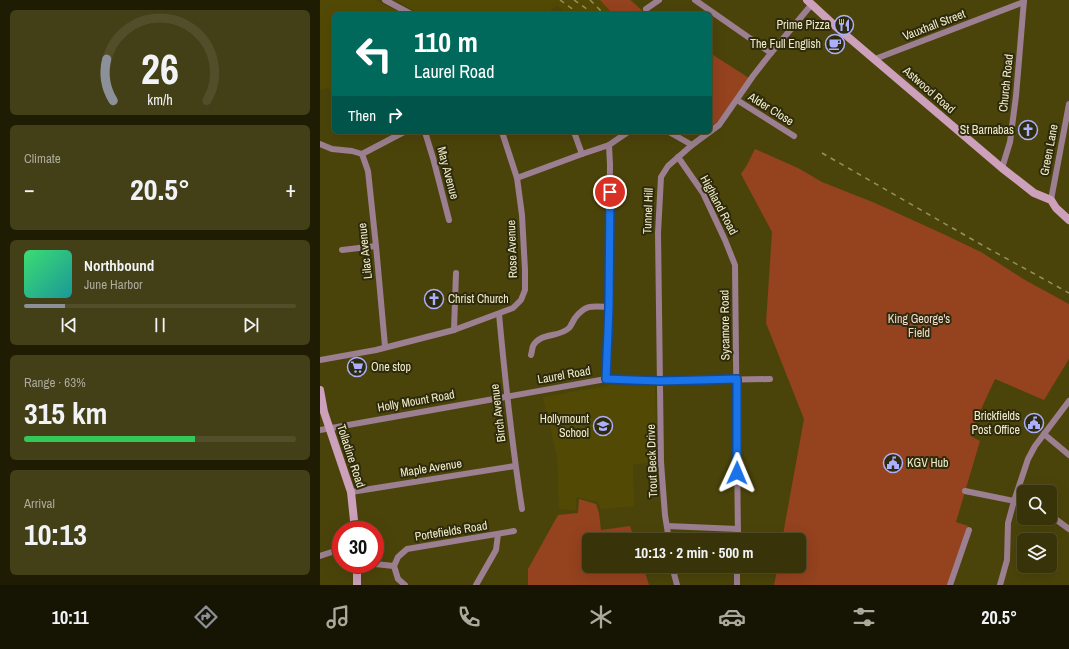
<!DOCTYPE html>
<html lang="en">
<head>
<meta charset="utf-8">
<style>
	body { margin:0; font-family:"Archivo Narrow",sans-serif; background:#433f16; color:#f1f3f6; height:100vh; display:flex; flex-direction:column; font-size:15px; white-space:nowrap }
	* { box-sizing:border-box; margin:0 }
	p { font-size:13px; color:#abaa9c }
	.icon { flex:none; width:22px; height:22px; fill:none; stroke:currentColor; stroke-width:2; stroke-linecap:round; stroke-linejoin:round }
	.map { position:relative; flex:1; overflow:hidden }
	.drawer { display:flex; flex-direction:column; gap:10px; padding:10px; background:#1f1c04; width:320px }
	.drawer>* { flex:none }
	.banner { position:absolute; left:12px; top:12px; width:380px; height:122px; border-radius:6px; box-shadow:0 4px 16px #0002,0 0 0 1px #524e29; background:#00695c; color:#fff; overflow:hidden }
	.fabs { position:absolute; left:697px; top:485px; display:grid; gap:8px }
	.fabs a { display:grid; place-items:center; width:40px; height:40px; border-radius:6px; background:#383308; box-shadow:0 4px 16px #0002,0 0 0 1px #524e29; font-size:20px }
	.speed { position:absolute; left:12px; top:521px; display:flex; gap:8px; font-size:20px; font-weight:700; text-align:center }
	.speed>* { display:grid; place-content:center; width:52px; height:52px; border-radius:50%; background:#383308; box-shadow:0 4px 16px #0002,0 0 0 1px #524e29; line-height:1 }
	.speed .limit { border:6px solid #d22; background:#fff; color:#111 }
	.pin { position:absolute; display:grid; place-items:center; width:34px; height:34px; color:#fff; margin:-17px; border:2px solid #fff; border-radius:50%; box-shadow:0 1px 4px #0007 }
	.me { position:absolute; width:44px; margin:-22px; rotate:1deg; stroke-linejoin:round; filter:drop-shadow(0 0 3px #0008) }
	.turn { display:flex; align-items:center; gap:14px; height:84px; padding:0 16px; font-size:18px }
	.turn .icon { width:52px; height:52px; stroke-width:2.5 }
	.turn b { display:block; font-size:28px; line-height:34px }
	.then { display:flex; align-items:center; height:38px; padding:0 16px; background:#0003; gap:8px; font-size:15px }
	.big { font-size:30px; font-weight:800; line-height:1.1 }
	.drawer .card { flex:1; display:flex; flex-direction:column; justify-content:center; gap:6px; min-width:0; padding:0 14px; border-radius:6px; background:#433f16 }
	.drawer .dial { align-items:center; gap:0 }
	.dial svg { height:104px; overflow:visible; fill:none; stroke:#524e29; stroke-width:7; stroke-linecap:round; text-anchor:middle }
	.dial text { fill:#f1f3f6; stroke:none }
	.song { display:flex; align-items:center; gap:12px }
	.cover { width:48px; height:48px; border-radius:6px; background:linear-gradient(135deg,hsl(140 70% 55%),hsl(180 70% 35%)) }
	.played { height:4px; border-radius:2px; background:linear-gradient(90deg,#8c9099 15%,#524e29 15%) }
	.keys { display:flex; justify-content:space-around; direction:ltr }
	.heat { display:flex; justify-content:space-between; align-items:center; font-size:22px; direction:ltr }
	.charge { height:6px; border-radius:3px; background:linear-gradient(90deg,#34c759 63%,#524e29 0) }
	.trip { position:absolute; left:262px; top:533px; width:224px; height:40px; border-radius:6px; background:#383308; box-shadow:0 4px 16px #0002,0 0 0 1px #524e29; font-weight:800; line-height:40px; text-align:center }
	.tab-bar { display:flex; height:64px; justify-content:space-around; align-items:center; background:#161403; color:#abaa9c }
	.tab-bar .icon { width:28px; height:28px }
	.tab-bar .selected { color:#8c9099 }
	.tab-bar b { font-size:18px; color:#f1f3f6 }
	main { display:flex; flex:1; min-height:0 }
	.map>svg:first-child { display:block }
</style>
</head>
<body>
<main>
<section class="drawer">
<div class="card dial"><svg viewBox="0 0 100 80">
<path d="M14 69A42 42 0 1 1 86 69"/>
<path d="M14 69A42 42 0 0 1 9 37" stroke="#8c9099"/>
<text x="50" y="56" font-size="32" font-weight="700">26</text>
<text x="50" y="72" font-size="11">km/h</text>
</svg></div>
<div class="card"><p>Climate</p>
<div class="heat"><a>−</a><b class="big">20.5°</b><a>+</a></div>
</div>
<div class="card">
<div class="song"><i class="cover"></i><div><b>Northbound</b><p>June Harbor</p></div></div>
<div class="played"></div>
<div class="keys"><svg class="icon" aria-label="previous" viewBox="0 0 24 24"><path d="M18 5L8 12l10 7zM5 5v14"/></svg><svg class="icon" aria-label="pause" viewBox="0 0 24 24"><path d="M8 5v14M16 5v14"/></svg><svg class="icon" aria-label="next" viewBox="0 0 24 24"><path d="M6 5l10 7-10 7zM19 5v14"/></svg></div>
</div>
<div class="card"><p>Range · 63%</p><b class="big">315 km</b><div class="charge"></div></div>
<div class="card"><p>Arrival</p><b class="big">10:13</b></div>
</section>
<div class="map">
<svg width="749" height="585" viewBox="0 0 749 585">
	<rect width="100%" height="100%" fill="#4b440a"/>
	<g fill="#524a04">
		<polygon points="0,0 55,0 83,14 14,14 14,96 8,88 0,90"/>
		<polygon points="76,0 312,0 321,9 331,14 248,14 236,5 227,14 100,14"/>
		<polygon points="293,385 335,386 337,463 313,464 314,506 281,509 278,502 256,497 256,510 239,509 237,456 223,397"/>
	</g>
	<g fill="#95421e">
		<polygon points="280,0 310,0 326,14 293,14"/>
		<polygon points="390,53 429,78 395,125 390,122"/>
		<polygon points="435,149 478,168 502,182 555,203 619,232 661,252 705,280 749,304 749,359 724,400 675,379 657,418 651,436 660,441 636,522 648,526 628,585 454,585 458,566 479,566 479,540 462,540 484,419 446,323 452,232 421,174 427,165"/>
		<polygon points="259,499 276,504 279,513 281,530 310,526 315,540 269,540 269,566 323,566 329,585 208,585 208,569 238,515 258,513"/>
	</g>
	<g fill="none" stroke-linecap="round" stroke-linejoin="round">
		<g stroke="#9c7f90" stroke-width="6">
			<polyline points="65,0 91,14"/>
			<polyline points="375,0 451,53"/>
			<polyline points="326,9 339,0"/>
			<polyline points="555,59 704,2"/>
			<polyline points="417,100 474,136"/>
			<polyline points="105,132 113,158 129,220"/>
			<polyline points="254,132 262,154"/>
			<polyline points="349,132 372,145"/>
			<polyline points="0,144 12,149 32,151 42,154 84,132"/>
			<polyline points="42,154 48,171 56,246 65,346"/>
			<polyline points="358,157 383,193 405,240 415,265 418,540"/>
			<polyline points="682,168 690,142 696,96 704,0"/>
			<polyline points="197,178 262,154 289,145"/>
			<polyline points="731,200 749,104"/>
			<polyline points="22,250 56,246"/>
			<path d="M179 314C185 379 192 444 202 509"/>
			<polyline points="134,330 136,273"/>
			<path d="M211 355C212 352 212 349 213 346 220 332 239 338 249 328 251 326 253 321 255 318 266 304 273 306 289 307"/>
			<polyline points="0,360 56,350 134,330 193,308 201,300 205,290 205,270 202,215 197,178 182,132"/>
			<polyline points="286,379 289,307 289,232 290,165 289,145 308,132"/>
			<polyline points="0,430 286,379 340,381 450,379"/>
			<polyline points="724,434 749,455"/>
			<polyline points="645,491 704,503"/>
			<polyline points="31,492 195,466"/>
			<polyline points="730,515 749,529"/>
			<polyline points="347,526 418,529"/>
			<polyline points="349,540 345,515 341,462 338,233 341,177 348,166 372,145 399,125 433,76 451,53 492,4"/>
			<polyline points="0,556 21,549"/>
			<polyline points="55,564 74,566"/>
			<polyline points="352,566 357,585"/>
			<polyline points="85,585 78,579 74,566 78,557 87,549 194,531"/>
			<polyline points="156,585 176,550 178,534"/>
			<polyline points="417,585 417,566"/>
			<polyline points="630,585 649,530"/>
			<polyline points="680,585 687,560 688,523 694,501 708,459 715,446 749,401"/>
		</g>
		<g stroke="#cda0bb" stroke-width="8">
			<polyline points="487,0 514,25 682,168 714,193 731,200 736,208 749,220"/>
			<polyline points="0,390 4,412 31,492 35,530"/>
			<polyline points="37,585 37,564"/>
		</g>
		<g stroke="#969061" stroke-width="1.5" stroke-dasharray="5 5" stroke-linecap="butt">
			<polyline points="240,0 251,8 261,14"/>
			<polyline points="254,0 274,14"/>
			<polyline points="270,0 284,14"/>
			<polyline points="502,153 662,245 749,293"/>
		</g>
	</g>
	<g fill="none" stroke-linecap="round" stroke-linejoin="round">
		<defs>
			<polyline id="route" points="290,192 289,307 286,379 340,381 417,379 417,473"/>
		</defs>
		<use href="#route" stroke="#114b97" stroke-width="10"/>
		<use href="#route" stroke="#1a73e8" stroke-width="7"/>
	</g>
	<defs>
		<symbol id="restaurant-ring" viewBox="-11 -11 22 22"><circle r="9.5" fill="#2e2a0c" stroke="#acaffb" stroke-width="1.5"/><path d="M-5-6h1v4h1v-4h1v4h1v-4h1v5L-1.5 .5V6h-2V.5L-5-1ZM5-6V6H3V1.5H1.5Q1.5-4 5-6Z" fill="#acaffb"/></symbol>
		<symbol id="cafe-ring" viewBox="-11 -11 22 22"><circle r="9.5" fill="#2e2a0c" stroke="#acaffb" stroke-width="1.5"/><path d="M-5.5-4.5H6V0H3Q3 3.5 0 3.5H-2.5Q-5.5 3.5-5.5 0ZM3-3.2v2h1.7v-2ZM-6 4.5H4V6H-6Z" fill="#acaffb"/></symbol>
		<symbol id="church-ring" viewBox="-11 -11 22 22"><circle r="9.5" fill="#2e2a0c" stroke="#acaffb" stroke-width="1.5"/><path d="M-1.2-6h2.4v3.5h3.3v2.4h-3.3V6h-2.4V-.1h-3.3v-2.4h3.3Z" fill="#acaffb"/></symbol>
		<symbol id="supermarket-ring" viewBox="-11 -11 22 22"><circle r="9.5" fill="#2e2a0c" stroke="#acaffb" stroke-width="1.5"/><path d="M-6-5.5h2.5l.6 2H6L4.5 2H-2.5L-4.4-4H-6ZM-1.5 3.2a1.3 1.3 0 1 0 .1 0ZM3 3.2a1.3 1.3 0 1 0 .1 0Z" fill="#acaffb"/></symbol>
		<symbol id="civic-ring" viewBox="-11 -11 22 22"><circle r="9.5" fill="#2e2a0c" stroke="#acaffb" stroke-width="1.5"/><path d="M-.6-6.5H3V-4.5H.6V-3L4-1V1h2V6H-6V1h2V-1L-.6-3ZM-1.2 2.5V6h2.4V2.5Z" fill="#acaffb"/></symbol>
		<symbol id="school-ring" viewBox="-11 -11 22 22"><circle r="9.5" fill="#2e2a0c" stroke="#acaffb" stroke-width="1.5"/><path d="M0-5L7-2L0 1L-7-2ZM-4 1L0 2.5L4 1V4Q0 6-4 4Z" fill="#acaffb"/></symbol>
	</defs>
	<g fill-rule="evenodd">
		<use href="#restaurant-ring" x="513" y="14" width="22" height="22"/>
		<use href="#cafe-ring" x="504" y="33" width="22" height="22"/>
		<use href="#church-ring" x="697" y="119" width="22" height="22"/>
		<use href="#church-ring" x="103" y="288" width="22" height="22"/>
		<use href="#supermarket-ring" x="26" y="356" width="22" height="22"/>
		<use href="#civic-ring" x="703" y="412" width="22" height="22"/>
		<use href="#school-ring" x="272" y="415" width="22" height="22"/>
		<use href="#civic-ring" x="562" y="452" width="22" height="22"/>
	</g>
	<g text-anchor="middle" stroke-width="4" stroke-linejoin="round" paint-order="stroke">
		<g font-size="12" fill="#f1edca" stroke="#2e2a0c" text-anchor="end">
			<text x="510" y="29">Prime Pizza</text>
			<text x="501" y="48">The Full English</text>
			<text x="694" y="134">St Barnabas</text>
			<text x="128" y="303" text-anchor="start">Christ Church</text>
			<text x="51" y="371" text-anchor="start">One stop</text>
			<text x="700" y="420">Brickfields<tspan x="700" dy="14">Post Office</tspan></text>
			<text x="269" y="423">Hollymount<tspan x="269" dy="14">School</tspan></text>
			<text x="587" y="467" text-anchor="start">KGV Hub</text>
		</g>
		<g font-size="12" fill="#f1edca" stroke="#2e2a0c">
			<text transform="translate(614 25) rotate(-21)" y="4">Vauxhall Street</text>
			<text transform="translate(686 83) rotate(-84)" y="4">Church Road</text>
			<text transform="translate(609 90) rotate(41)" y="4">Astwood Road</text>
			<text transform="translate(451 109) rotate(32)" y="4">Alder Close</text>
			<text transform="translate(729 150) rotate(-79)" y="4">Green Lane</text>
			<text transform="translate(128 173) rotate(75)" y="4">May Avenue</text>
			<text transform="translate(399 205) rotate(62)" y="4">Highland Road</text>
			<text transform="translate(328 211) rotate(-88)" y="4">Tunnel Hill</text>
			<text transform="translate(192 249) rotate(-92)" y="4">Rose Avenue</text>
			<text transform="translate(45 251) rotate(-96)" y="4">Lilac Avenue</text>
			<text transform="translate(405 325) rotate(-91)" y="4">Sycamore Road</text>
			<text transform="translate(244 375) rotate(-10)" y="4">Laurel Road</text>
			<text transform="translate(96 401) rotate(-10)" y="4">Holly Mount Road</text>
			<text transform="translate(178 413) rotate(-97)" y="4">Birch Avenue</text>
			<text transform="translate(31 456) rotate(72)" y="4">Tolladine Road</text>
			<text transform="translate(332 461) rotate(-92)" y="4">Trout Beck Drive</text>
			<text transform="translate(111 468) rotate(-9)" y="4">Maple Avenue</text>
			<text transform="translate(131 531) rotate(-9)" y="4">Portefields Road</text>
		</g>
		<g font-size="12" fill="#f4dad1" stroke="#2e2a0c">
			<text x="599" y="323">King George's<tspan x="599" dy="14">Field</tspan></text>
		</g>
	</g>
</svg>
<div class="fabs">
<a><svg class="icon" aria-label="search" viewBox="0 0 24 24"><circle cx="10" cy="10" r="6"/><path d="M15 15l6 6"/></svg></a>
<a><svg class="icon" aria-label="layers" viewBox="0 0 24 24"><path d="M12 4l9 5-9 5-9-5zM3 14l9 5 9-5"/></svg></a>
</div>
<div class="speed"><div class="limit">30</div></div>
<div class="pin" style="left:290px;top:192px;background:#d93025"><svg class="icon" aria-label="arrive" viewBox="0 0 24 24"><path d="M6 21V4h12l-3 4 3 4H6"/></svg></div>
<svg class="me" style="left:417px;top:473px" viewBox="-20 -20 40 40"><path d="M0-17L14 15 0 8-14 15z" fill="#1a73e8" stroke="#fff" stroke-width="4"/></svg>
<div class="trip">10:13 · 2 min · 500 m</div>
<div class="banner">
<div class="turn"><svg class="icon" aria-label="left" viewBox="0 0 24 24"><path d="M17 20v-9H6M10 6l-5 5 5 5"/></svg><div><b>110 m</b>Laurel Road</div></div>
<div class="then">Then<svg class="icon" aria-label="right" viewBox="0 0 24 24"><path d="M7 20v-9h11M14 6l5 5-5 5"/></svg></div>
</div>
</div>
</main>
<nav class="tab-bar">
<b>10:11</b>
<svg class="icon selected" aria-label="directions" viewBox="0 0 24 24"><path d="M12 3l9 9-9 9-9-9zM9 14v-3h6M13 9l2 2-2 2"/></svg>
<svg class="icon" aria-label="music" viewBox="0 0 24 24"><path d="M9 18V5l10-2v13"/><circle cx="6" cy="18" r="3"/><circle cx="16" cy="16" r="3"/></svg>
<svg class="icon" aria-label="phone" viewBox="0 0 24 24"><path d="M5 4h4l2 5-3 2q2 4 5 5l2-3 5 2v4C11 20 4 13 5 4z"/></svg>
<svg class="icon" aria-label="climate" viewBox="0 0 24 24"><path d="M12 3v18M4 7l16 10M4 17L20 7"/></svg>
<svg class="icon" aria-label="car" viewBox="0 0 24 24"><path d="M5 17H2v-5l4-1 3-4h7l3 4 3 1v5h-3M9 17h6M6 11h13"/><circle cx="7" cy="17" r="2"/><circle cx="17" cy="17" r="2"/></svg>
<svg class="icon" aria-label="filters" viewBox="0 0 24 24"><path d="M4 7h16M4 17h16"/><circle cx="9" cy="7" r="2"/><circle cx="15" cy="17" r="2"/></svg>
<b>20.5°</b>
</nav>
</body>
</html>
